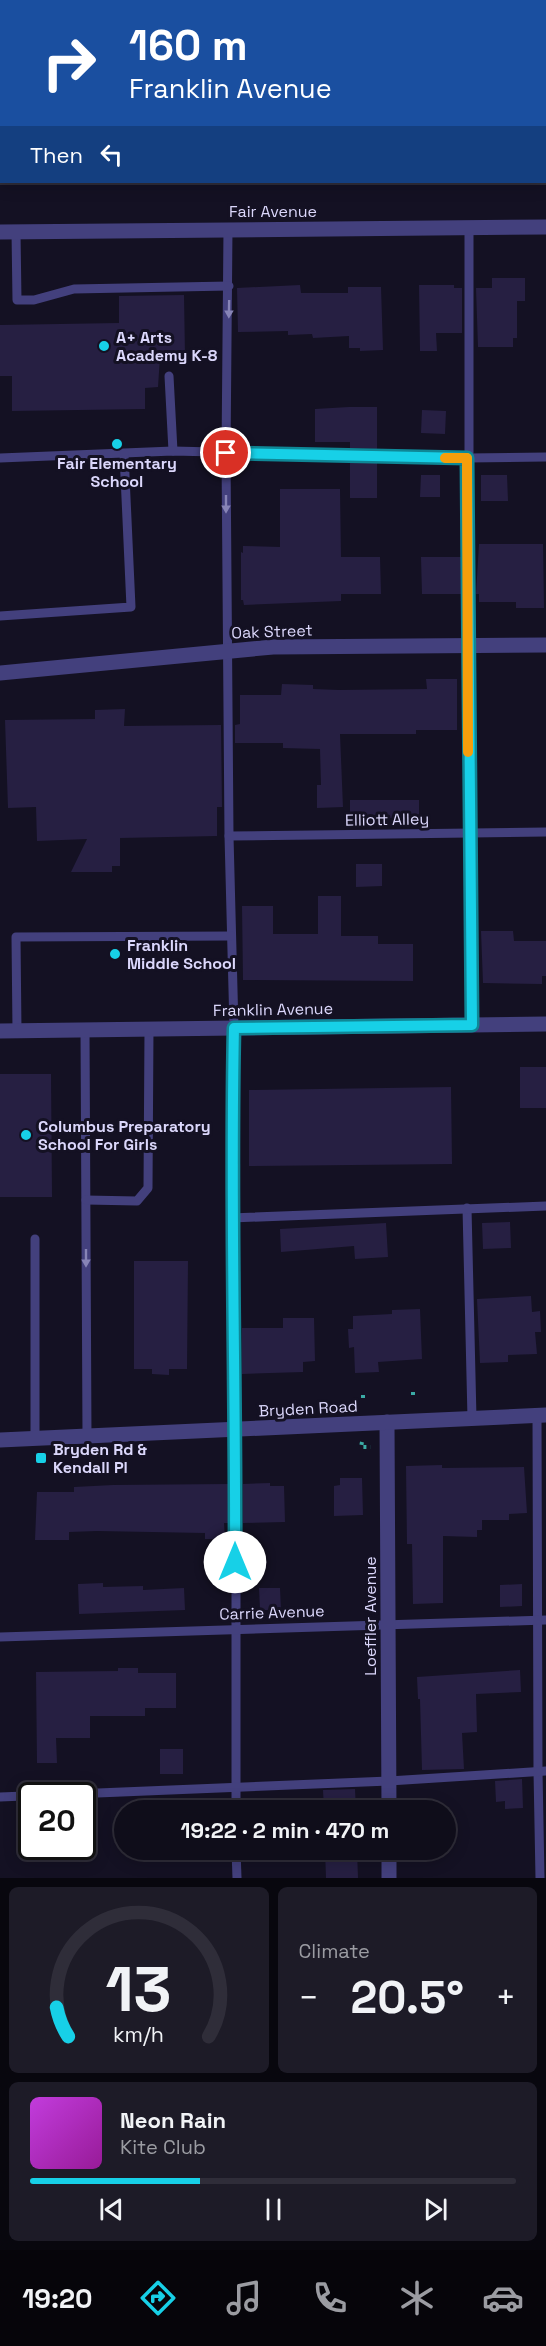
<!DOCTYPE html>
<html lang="en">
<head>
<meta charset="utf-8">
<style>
	body { margin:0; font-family:"Space Grotesk",sans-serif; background:#1d1b27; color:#f1f3f6; height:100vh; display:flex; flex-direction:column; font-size:22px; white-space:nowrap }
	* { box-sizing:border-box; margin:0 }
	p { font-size:20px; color:#9b9ca2 }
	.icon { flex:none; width:33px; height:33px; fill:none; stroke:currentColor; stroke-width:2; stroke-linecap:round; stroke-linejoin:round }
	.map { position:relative; height:1878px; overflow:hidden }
	.panel { display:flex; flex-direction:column; gap:9px; padding:9px; background:#08070e; flex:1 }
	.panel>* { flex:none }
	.banner { position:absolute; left:0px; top:0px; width:546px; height:183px; box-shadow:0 3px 15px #0003,0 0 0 2px #2f2d39; background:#1a4fa0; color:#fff; overflow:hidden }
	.speed { position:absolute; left:18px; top:1782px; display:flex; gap:12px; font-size:30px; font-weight:700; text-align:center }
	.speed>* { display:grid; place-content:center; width:78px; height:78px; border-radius:50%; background:#0f0d1a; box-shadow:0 3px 15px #0003,0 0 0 2px #2f2d39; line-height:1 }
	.speed .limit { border:3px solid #111; border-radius:9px; background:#fff; color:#111 }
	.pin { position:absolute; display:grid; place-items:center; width:51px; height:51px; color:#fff; margin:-26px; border:3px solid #fff; border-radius:50%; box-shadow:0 2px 6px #0007 }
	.me { position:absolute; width:66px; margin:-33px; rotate:0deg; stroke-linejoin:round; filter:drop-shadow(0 0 4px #0008) }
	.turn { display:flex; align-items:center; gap:21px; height:126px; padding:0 30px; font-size:27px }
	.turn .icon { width:78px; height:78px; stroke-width:2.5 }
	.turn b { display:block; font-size:42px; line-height:51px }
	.then { display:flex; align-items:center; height:57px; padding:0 30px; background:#0003; gap:12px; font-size:22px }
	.big { font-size:45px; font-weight:800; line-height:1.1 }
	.panel .card { flex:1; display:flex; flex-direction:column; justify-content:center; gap:9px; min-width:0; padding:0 21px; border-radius:9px; background:#1d1b27 }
	.panel .dial { align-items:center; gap:0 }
	.dial svg { height:156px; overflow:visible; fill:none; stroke:#2f2d39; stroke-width:7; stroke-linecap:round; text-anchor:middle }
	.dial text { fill:#f1f3f6; stroke:none }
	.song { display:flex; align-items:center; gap:18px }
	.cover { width:72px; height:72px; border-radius:9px; background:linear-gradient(135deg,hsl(290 70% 55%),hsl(300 70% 35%)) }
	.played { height:6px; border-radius:3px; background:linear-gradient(90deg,#17d0e7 35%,#2f2d39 35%) }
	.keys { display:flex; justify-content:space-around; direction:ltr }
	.heat { display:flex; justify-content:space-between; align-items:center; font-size:33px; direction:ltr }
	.panel .tiles { flex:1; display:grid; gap:9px; grid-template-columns:1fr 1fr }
	.card:last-child { grid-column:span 2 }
	.trip { position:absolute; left:114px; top:1800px; width:342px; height:60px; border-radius:30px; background:#0f0d1a; box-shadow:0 3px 15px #0003,0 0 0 2px #2f2d39; font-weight:800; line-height:60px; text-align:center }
	.menu { display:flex; height:96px; justify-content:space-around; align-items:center; background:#06050a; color:#9b9ca2 }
	.menu .icon { width:42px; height:42px }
	.menu .current { color:#17d0e7 }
	.menu b { font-size:27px; color:#f1f3f6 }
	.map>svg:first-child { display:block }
</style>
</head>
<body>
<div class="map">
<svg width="546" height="1878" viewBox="0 0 546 1878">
	<rect width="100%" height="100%" fill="#141123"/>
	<g fill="#261f42">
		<polygon points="492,278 525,278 525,301 517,301 517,338 513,338 513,347 478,347 476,288 492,288"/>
		<polygon points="300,285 301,293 348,293 348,287 381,287 383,350 360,351 360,348 349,348 349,336 313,338 312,334 288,335 288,331 238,332 237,288"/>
		<polygon points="419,285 454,285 454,288 462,288 462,333 436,333 437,351 420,351"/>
		<polygon points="184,295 185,356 160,357 158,387 145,388 145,409 12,411 12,376 0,376 0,325 119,323 119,296"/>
		<polygon points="349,407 377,407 377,449 350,448 350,442 315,442 315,409"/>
		<polygon points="422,410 446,411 445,434 421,433"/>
		<polygon points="350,462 377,463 377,498 350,498"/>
		<polygon points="421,475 440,475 440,497 420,497"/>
		<polygon points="481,475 507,475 508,501 481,501"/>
		<polygon points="280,489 340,489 341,557 380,557 381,594 341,594 341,601 244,605 243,600 241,600 241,552 243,553 243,546 280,547"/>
		<polygon points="479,544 543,544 544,608 516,608 516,602 479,602 479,594 476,594"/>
		<polygon points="421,557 462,557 462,594 422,594"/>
		<polygon points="426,679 457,679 457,730 416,730 416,734 340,734 343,807 317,808 317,785 321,785 320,749 283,748 283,743 235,743 235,725 240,724 240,695 281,695 282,684 313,685 313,689 339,690 427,689"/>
		<polygon points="125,709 124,726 221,725 222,807 217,807 217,836 120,838 120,866 112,866 112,872 71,872 87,839 37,841 36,807 8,808 5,720 95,719 95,710"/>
		<rect x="350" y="800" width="69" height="18"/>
		<polygon points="356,864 382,864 382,886 356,887"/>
		<polygon points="318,896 341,896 341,936 378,936 378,944 413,944 413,981 243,980 242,906 273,906 273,934 318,934"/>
		<polygon points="481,931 513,931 514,941 546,941 546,976 542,976 542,984 483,983"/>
		<rect x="520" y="1067" width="26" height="41"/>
		<polygon points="0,1074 51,1074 52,1197 0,1197"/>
		<polygon points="451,1087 452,1164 249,1166 249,1090"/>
		<polygon points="510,1222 511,1248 483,1249 482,1223"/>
		<polygon points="386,1223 388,1257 355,1259 354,1246 281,1252 280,1229"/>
		<polygon points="134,1261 188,1261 187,1369 169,1369 169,1375 152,1374 152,1369 134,1369"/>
		<polygon points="531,1296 532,1312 540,1311 541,1332 535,1332 537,1354 508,1355 508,1362 480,1363 477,1299"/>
		<polygon points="420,1309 422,1359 378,1362 379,1372 355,1373 354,1347 349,1348 348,1329 353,1329 353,1316 392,1314 392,1310"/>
		<polygon points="283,1318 314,1318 315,1361 303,1362 303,1372 242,1374 242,1328 283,1328"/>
		<polygon points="442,1465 442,1468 524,1467 527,1513 509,1514 509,1520 482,1520 482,1530 477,1530 477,1537 443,1536 443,1603 413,1604 412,1544 407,1544 406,1466"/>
		<polygon points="340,1478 362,1478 363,1515 334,1516 334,1486 340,1485"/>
		<polygon points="270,1483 270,1486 284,1486 285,1522 243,1523 243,1484"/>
		<polygon points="229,1484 229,1523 224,1523 225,1539 205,1539 205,1533 97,1531 69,1532 69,1540 35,1540 37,1492 74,1492 74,1487 113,1485"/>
		<polygon points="103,1583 103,1587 143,1586 143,1590 184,1588 185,1610 79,1614 78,1584"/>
		<polygon points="522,1584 522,1606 500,1607 500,1585"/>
		<polygon points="259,1588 280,1588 281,1610 260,1610"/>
		<polygon points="118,1668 138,1668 138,1673 176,1673 176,1708 145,1708 145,1716 90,1716 90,1738 56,1738 57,1763 37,1763 36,1672 118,1671"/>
		<polygon points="520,1670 521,1692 476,1694 477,1732 462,1733 464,1769 422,1770 420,1699 418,1699 417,1677"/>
		<rect x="160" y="1749" width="23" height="25"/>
		<polygon points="522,1779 523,1808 505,1809 505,1801 496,1802 495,1781"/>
		<polygon points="355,1789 356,1810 324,1810 323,1790"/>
		<polygon points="325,1850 357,1850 358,1878 326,1878"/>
	</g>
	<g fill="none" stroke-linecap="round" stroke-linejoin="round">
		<g stroke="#3baba5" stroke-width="4" stroke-dasharray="3 4.5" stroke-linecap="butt">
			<polyline points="413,1392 413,1395"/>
			<polyline points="363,1398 363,1394"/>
			<polyline points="362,1442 361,1447 371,1447"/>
		</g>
		<g stroke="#43407d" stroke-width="9">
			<polyline points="293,2 293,0"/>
			<polyline points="544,36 546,36"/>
			<polyline points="0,43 2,43"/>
			<polyline points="469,227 469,833 472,1025"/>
			<polyline points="228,229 226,453 229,836 234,1028 231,1218 236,1429 236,1810"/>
			<polyline points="16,232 17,300 34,300 74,289 229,286"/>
			<polyline points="169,376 173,451"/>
			<polyline points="0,458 173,451 467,458 546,457"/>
			<polyline points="0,616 131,607 124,454"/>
			<polyline points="229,836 546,832"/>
			<polyline points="85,1030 87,1436"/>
			<polyline points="17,1031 16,937 231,936"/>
			<polyline points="86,1200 137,1201 148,1188 149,1029"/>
			<polyline points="467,1208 472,1418"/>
			<polyline points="231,1218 546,1206"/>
			<polyline points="35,1239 35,1438"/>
			<polyline points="537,1416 538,1771 540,1878"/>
			<polyline points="0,1637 546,1620"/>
			<polyline points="0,1797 389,1781 546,1771"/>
			<polyline points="236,1850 237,1878"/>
		</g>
		<g stroke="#43407d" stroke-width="15">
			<polyline points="0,232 546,227"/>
			<polyline points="0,673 273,647 546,645"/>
			<polyline points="0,1031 546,1024"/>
			<polyline points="387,1422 389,1810"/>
			<polyline points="0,1440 546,1415"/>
			<polyline points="389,1850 389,1878"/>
		</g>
	</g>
	<defs><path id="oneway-solid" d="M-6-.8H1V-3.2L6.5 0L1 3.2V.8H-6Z" transform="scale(1.5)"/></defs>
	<g fill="#8784b6">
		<use href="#oneway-solid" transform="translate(229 309) rotate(91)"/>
		<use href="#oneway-solid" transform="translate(226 504) rotate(90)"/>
		<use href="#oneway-solid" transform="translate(86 1258) rotate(90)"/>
	</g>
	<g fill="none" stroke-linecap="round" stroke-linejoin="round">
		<defs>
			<path id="route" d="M226 453 467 458 472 1025 234 1028C230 1206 236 1384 235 1562"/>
		</defs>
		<use href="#route" stroke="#0f8796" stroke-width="15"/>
		<use href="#route" stroke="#17d0e7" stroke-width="10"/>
		<polyline stroke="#f59e0b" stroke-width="10" points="445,458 467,458 468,752"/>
	</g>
	<g fill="#17d0e7" stroke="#141123" stroke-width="2">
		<circle cx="104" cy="346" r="6"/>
		<circle cx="117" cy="444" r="6"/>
		<circle cx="115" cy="954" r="6"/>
		<circle cx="26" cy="1135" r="6"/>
		<rect x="35" y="1452" width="12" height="12" rx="3"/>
	</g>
	<g text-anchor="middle" stroke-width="6" stroke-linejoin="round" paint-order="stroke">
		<g font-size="16" fill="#dbd7fb" stroke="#141123">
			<text x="273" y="217">Fair Avenue</text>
			<text transform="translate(272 631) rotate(-2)" y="6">Oak Street</text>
			<text transform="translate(387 819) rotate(-1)" y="6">Elliott Alley</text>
			<text transform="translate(273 1009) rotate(-1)" y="6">Franklin Avenue</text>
			<text transform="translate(308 1408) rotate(-3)" y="6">Bryden Road</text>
			<text transform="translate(272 1612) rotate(-2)" y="6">Carrie Avenue</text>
			<text transform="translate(370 1616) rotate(-90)" y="6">Loeffler Avenue</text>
		</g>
		<g font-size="16" font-weight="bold" fill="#dbd7fb" stroke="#141123" text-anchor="start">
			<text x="116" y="343">A+ Arts<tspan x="116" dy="18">Academy K-8</tspan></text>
			<text x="117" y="469" text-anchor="middle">Fair Elementary<tspan x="117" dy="18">School</tspan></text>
			<text x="127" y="951">Franklin<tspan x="127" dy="18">Middle School</tspan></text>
			<text x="38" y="1132">Columbus Preparatory<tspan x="38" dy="18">School For Girls</tspan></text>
			<text x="53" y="1455">Bryden Rd &amp;<tspan x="53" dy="18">Kendall Pl</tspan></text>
		</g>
	</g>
</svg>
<div class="speed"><div class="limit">20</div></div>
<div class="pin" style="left:226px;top:453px;background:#d93025"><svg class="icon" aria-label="arrive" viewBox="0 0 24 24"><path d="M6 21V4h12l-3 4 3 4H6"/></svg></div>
<svg class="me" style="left:235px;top:1562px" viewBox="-20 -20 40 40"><circle r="19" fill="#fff"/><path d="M0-13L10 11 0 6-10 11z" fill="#17d0e7"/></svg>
<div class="trip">19:22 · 2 min · 470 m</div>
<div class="banner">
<div class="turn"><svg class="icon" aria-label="right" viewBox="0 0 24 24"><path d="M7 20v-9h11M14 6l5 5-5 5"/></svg><div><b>160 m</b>Franklin Avenue</div></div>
<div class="then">Then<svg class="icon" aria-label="left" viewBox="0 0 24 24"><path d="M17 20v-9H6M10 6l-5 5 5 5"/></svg></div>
</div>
</div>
<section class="panel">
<div class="tiles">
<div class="card dial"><svg viewBox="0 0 100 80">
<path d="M14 69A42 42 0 1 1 86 69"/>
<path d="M14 69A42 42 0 0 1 8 54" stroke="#17d0e7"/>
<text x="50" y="56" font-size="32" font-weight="700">13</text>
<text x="50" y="72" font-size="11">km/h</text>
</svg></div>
<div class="card"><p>Climate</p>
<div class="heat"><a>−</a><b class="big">20.5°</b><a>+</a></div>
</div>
<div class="card">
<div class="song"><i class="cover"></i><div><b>Neon Rain</b><p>Kite Club</p></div></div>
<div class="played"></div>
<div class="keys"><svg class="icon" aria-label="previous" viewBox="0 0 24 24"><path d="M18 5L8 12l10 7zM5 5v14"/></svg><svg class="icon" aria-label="pause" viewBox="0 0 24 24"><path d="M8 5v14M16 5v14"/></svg><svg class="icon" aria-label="next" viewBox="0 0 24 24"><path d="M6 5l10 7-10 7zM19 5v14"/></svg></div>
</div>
</div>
</section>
<nav class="menu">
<b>19:20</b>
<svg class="icon current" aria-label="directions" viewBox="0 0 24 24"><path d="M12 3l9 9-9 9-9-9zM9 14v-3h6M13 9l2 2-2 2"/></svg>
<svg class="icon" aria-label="music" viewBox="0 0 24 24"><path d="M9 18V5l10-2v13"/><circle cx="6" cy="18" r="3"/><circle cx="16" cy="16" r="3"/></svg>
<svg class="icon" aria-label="phone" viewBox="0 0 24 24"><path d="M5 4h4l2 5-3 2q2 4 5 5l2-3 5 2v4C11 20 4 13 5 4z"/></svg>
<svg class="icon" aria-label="climate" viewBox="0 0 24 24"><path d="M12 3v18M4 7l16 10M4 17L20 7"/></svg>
<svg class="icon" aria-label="car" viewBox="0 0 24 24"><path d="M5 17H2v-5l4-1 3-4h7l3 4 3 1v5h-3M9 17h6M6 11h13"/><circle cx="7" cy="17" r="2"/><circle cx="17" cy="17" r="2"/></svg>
</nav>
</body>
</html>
